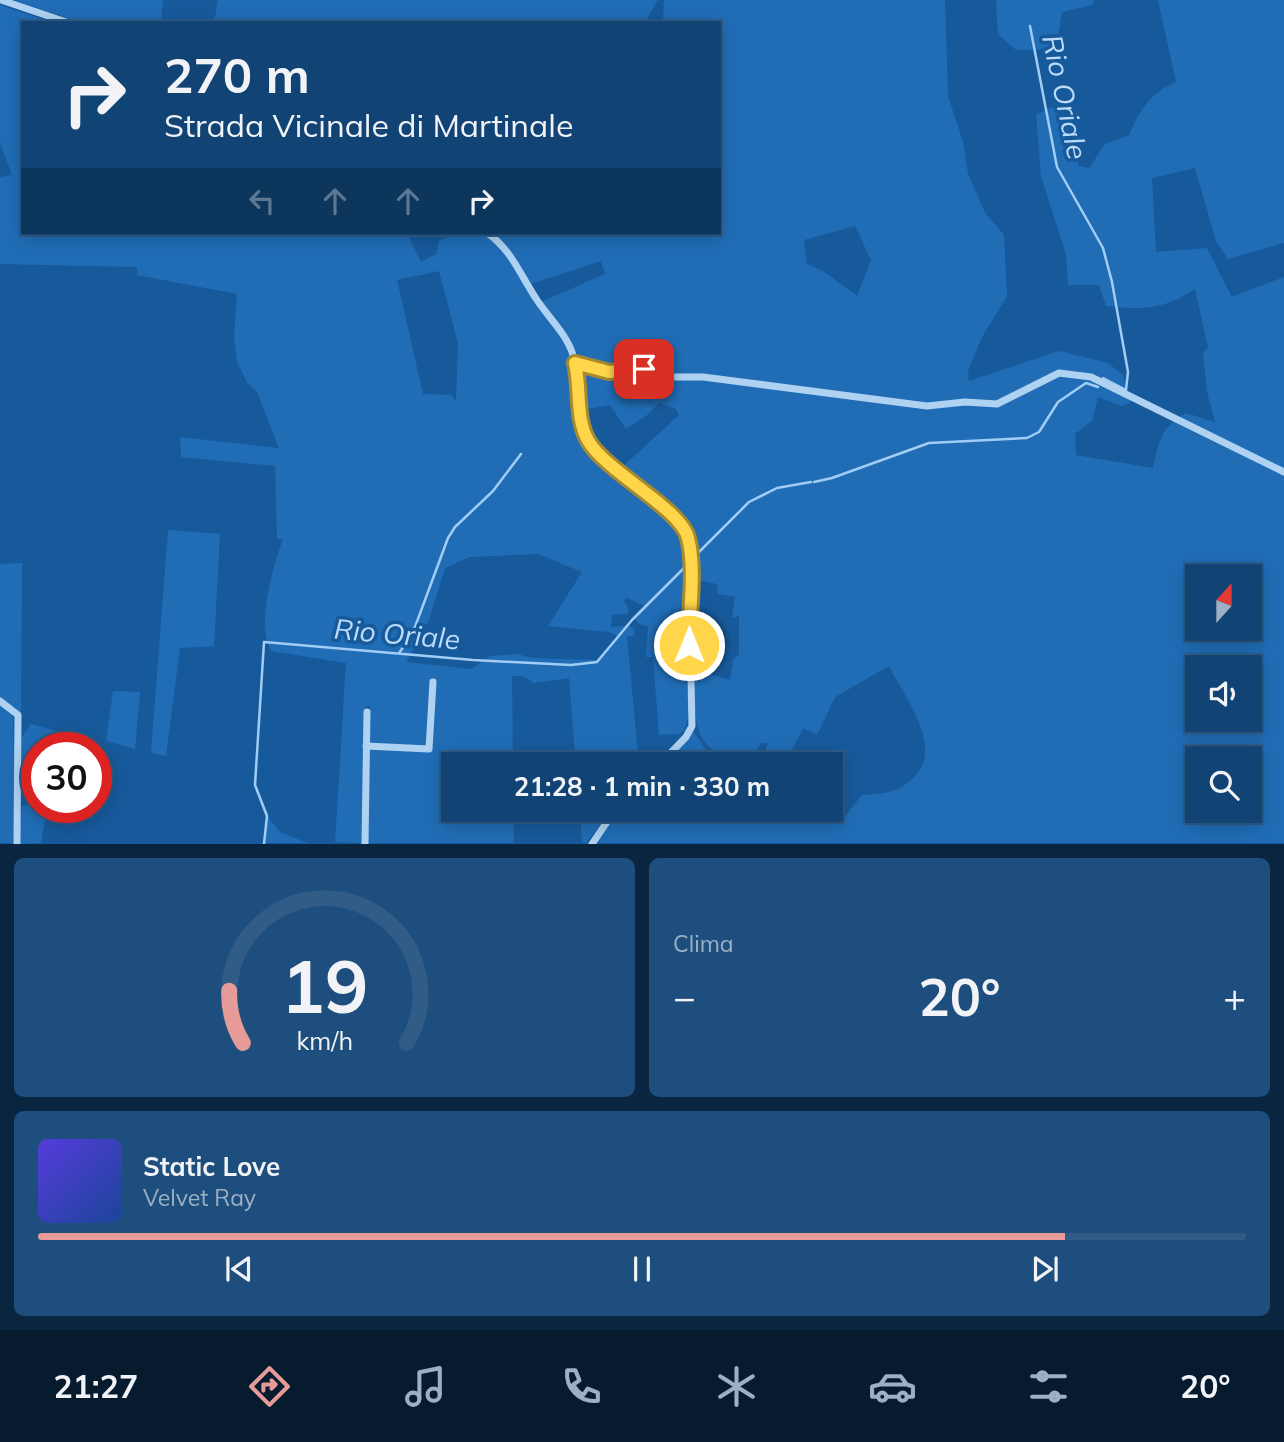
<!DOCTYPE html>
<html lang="it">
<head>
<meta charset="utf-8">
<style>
	body { margin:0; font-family:Mulish,sans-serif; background:#1e4e7d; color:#f1f3f6; height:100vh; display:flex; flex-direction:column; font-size:26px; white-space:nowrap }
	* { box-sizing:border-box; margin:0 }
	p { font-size:23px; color:#9cb0c5 }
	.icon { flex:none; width:38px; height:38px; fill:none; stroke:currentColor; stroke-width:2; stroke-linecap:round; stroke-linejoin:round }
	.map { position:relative; height:844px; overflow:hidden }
	.details { display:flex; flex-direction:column; gap:14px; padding:14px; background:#092540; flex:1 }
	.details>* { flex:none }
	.hud { position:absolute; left:21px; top:21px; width:700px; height:214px; border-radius:0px; box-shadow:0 4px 18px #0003,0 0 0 2px #305c87; background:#114475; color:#f1f3f6; overflow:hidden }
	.needle { width:46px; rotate:21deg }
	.fabs { position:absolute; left:1185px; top:564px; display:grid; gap:14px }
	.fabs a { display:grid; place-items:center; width:77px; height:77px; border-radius:0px; background:#114475; box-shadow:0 4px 18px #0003,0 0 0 2px #305c87; font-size:35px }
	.speed { position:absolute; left:21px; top:732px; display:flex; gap:14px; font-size:35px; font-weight:700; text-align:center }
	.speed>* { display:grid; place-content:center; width:91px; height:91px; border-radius:50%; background:#114475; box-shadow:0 4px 18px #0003,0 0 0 2px #305c87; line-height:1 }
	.speed .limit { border:10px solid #d22; background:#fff; color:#111 }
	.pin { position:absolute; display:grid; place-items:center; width:60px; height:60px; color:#fff; margin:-30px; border-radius:14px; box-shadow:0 4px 10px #0006 }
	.me { position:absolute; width:77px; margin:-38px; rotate:0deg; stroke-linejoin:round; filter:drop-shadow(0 0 5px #0008) }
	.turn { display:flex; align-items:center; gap:24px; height:147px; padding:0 28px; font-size:32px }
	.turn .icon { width:91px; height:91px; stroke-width:2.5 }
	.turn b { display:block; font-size:49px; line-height:60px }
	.lanes { display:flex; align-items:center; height:66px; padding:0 28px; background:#0003; justify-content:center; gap:35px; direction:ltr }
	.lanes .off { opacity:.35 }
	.big { font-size:52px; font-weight:700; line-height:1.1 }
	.details .tile { flex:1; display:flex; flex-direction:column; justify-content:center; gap:10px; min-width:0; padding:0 24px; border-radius:10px; background:#1e4e7d }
	.details .dial { align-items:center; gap:0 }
	.dial svg { height:182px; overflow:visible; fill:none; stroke:#305c87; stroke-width:7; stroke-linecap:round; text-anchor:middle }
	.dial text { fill:#f1f3f6; stroke:none }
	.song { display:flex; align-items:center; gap:21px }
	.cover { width:84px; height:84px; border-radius:10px; background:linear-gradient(135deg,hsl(250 70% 55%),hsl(220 70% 35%)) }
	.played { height:7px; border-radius:4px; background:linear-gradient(90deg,#e69b98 85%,#305c87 85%) }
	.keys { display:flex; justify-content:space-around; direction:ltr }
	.heat { display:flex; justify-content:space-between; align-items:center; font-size:38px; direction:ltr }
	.details .tiles { flex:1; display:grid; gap:14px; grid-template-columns:1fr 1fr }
	.tile:last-child { grid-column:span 2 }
	.trip { position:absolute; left:441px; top:752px; width:402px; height:70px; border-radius:0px; background:#114475; box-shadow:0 4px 18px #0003,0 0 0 2px #305c87; font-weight:700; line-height:70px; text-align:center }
	.dock { display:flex; height:112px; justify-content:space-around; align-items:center; background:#071b2f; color:#9cb0c5 }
	.dock .icon { width:49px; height:49px }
	.dock .active { color:#e69b98 }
	.dock b { font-size:32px; color:#f1f3f6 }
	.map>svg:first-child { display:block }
</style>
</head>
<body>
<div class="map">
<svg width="1284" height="844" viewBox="0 0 1284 844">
	<rect width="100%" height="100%" fill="#175a9c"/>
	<g fill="#206db6" fill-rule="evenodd">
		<polygon points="14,0 163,0 161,23 81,23"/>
		<polygon points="218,0 658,0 644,23 214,23"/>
		<path d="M664 0H945L948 96 963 142 968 174 985 213 1004 235 1007 296 982 337 968 371 969 381 1059 351 1108 363 1123 375 1130 403 1122 406 1098 397 1092 421 1075 434 1076 455 1153 468C1160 440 1160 428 1186 413L1215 422 1207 392 1203 353 1208 347 1195 289C1163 310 1143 310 1106 306L1099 285H1068L1066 254 1041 176 1036 115 1053 107 1069 130 1079 166 1089 168 1105 144 1129 135C1140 110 1150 93 1176 82L1158 0H1284V243L1228 259 1216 241 1195 168 1152 178 1156 252 1207 248 1232 297 1284 277V843H594L617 810H824L842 820 862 795C884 794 900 793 916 775 943 745 904 696 889 666L835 697 817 735 803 728 784 765 762 758 768 743H761L749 762C688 754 696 720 694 669L730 680 733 660 739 654V616L732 618 735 597 718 594 717 584 692 579 690 536 682 520 620 469 679 415 676 409 659 403 646 416 626 429 610 405 587 409 577 352 541 302 605 274 601 261 531 284 504 242 491 233H719V23H669L663 18ZM855 226 871 260 857 296 823 271 807 264 804 240ZM1197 576H1250V628H1197ZM1197 667H1250V719H1197ZM1197 758H1250V810H1197Z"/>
		<polygon points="996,0 1094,0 1092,5 1062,12 1056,49 1016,50 998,34"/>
		<path d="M0 5 54 23H23V233H407L421 262 436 254 439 241 456 233H479L499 246 571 353 586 443 672 519 686 543 684 632 689 712 685 730 679 734 659 735 653 657H646L648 627 637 623 635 616 644 606 626 597 624 601 629 610 627 614 612 615 611 627 629 626 634 629V636H627L639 765H576L569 678 534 683 523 676H512L513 765H453V810H513L514 843H368L370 706H365L363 843 335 842 346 663 271 651C256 624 273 567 283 539H277L275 466 181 457 180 437 279 448 257 392 248 384 237 362 234 337 237 294 137 275V267L0 264V177L12 175 0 143ZM439 271 458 343 456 401 451 395 423 394 397 280ZM538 554 582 572 548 626 609 632 618 636 596 660 532 658 517 654 491 656 471 669 406 662 429 620 445 568 470 557Z"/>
		<polygon points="168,530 220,534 214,646 180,648 166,756 151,753"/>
		<polygon points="22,563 21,714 0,699 0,564"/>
		<polygon points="113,691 140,692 135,749 106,741"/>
		<polygon points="0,703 9,709 13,718 16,843 0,843"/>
		<polygon points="31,724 60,732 58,747 37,747 37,807 47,807 41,843 19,844 22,806 27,806 33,781 27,780 27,768 20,768 21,738"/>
		<polygon points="693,731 712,758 716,756 720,762 717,765 662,765"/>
		<polygon points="580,810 611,810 586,843 582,843"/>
		<polygon points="267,816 280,832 308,843 264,843"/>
	</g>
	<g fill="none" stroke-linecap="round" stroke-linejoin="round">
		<g stroke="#a1cdf5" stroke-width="2.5">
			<polyline points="1030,26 1057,167 1103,248 1112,282 1128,372 1126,390 1103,378"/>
			<polyline points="814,482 832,478 929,443 1027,438 1039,432 1058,402 1086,383 1098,387"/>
			<polyline points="690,561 749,502 777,488 811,482"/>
			<polyline points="399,653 412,635 448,538 455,527 493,491 521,454"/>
			<polyline points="264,844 267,816 255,785 264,642 473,660 571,665 597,662 632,620 687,565"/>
		</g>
		<g stroke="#afd2f2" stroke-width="7">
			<polyline points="1,0 69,23"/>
			<path d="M487 233C510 248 520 274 535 297 546 315 567 334 573 355 581 382 575 415 588 439 609 481 663 496 688 536L692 726 686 737 659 765"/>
			<polyline points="575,363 609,372 644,369 672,377 703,377 927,406 965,402 997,404 1059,373 1091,377 1284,472"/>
			<polyline points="0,701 18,715 17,844"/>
			<polyline points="366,746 429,749 433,682"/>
			<polyline points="365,844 367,712"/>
			<polyline points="592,844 615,810"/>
		</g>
	</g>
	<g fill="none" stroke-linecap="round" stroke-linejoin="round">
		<defs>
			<path id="route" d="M644 369 609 372 575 363C581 388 575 420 589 442 607 472 681 509 688 538 696 570 689 611 689 645"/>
		</defs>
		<use href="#route" stroke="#a68a30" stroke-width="18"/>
		<use href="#route" stroke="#ffd54a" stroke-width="12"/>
	</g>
	<g text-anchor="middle" stroke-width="7" stroke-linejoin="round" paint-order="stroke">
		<g font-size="28" font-style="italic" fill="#bbdbf9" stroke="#175a9c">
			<text transform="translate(1065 97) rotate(78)" y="10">Rio Oriale</text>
			<text transform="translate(397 634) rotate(5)" y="10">Rio Oriale</text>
		</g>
	</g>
</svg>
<div class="fabs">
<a><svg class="needle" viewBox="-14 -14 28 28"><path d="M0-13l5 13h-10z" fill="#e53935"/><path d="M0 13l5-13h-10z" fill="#9cb0c5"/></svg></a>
<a><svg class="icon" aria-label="sound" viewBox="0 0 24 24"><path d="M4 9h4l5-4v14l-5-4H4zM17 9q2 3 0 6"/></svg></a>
<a><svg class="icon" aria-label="search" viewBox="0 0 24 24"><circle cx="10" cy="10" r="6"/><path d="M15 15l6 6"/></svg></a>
</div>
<div class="speed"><div class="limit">30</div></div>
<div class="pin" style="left:644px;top:369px;background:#d93025"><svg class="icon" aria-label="arrive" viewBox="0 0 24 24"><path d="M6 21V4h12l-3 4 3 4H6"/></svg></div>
<svg class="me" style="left:689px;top:645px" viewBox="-20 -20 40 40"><circle r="17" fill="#ffd54a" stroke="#fff" stroke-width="3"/><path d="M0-11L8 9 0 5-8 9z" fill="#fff"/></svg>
<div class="trip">21:28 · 1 min · 330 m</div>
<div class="hud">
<div class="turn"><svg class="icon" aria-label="right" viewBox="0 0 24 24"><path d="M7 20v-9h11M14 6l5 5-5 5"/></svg><div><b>270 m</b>Strada Vicinale di Martinale</div></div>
<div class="lanes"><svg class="icon off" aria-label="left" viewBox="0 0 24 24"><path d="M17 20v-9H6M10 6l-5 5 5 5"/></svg><svg class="icon off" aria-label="ahead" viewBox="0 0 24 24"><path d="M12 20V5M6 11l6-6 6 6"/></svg><svg class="icon off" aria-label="ahead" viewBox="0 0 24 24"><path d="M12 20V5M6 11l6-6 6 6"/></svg><svg class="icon" aria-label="right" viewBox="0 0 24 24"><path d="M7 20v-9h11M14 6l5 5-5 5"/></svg></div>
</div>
</div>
<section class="details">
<div class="tiles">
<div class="tile dial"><svg viewBox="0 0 100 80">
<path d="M14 69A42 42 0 1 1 86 69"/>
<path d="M14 69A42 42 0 0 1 8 46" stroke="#e69b98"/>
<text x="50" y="56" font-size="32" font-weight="700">19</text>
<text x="50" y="72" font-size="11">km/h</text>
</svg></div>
<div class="tile"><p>Clima</p>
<div class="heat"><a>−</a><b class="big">20°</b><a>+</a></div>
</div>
<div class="tile">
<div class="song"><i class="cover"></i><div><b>Static Love</b><p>Velvet Ray</p></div></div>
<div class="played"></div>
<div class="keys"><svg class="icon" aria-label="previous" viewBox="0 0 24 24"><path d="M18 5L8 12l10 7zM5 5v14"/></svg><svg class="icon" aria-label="pause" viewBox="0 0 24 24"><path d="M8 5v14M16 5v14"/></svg><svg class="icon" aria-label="next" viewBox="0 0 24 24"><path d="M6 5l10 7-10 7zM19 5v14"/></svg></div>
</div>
</div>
</section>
<nav class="dock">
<b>21:27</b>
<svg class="icon active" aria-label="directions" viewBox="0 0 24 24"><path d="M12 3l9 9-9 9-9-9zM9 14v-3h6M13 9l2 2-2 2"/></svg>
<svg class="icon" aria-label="music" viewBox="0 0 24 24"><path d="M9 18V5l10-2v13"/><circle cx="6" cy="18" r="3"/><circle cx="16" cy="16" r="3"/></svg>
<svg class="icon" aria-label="phone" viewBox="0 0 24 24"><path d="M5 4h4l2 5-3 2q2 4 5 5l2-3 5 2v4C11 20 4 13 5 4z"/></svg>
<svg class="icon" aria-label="climate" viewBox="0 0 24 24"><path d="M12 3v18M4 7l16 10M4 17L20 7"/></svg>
<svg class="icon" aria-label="car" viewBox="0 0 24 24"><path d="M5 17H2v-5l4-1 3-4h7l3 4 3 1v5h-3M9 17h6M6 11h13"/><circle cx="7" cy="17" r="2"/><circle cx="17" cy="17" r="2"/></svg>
<svg class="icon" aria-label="filters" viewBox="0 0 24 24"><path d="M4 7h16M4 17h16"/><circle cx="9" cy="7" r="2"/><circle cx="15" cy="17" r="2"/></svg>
<b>20°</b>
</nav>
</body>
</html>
